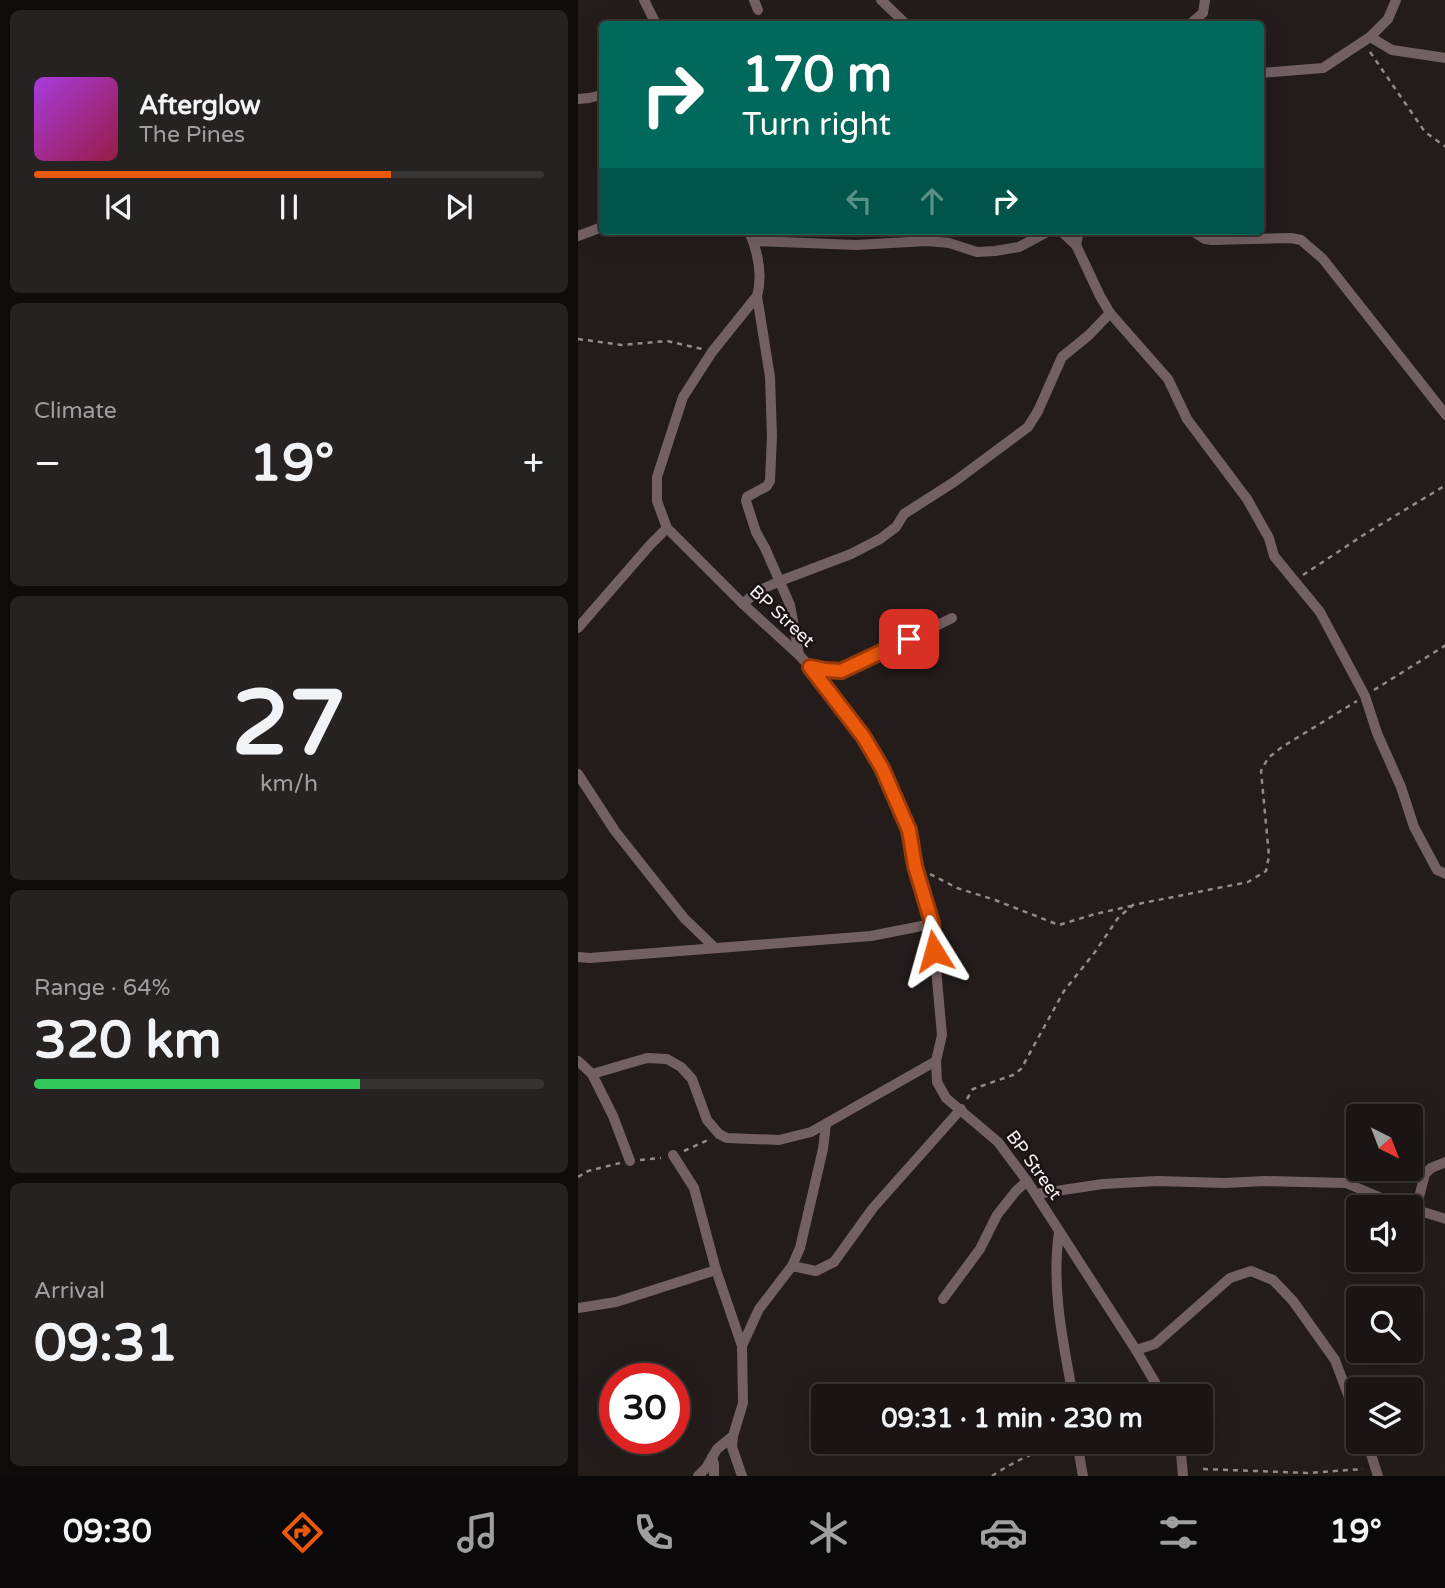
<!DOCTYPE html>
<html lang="en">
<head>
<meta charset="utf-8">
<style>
	body { margin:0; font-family:"Varela Round",sans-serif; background:#272222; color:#f1f3f6; height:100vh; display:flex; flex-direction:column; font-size:26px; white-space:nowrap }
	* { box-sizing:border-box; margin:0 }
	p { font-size:23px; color:#9f9fa0 }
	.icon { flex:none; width:38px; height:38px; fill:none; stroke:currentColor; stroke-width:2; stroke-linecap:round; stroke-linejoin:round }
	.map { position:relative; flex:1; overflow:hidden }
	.side { display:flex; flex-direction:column; gap:10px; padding:10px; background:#0e0c0b; width:578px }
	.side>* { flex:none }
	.guide { position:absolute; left:21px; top:21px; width:665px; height:214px; border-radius:7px; box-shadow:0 7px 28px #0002,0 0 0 2px #383434; background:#00695c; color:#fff; overflow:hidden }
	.needle { width:46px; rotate:138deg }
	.fabs { position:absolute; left:768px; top:1104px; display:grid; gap:14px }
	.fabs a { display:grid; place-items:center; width:77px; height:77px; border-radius:7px; background:#1a1514; box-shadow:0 7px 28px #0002,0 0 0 2px #383434; font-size:35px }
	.speed { position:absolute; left:21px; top:1363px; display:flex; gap:14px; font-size:35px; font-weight:700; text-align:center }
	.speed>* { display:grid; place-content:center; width:91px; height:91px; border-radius:50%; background:#1a1514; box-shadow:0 7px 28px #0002,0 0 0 2px #383434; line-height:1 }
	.speed .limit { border:10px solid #d22; background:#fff; color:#111 }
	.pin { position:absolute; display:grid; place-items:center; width:60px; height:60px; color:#fff; margin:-30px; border-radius:14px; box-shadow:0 4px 10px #0006 }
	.me { position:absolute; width:77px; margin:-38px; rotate:352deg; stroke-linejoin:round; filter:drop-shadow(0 0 5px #0008) }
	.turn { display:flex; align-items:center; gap:24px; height:147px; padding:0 28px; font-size:32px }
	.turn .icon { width:91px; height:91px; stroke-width:2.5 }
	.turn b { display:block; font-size:49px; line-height:60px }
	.lanes { display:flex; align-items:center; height:66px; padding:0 28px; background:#0003; justify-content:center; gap:35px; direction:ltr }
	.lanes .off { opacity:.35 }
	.big { font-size:52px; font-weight:700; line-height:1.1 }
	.side .tile { flex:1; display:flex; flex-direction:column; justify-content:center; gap:10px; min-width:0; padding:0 24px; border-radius:10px; background:#272222 }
	.side .dial { align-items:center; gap:0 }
	.dial b { font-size:91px; line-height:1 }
	.song { display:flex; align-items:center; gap:21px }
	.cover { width:84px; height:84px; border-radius:10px; background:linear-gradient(135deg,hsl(280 70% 55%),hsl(340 70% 35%)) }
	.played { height:7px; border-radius:4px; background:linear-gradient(90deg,#ea580c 70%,#383434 70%) }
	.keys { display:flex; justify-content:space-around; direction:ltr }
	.heat { display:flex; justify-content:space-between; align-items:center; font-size:38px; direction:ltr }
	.charge { height:10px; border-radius:5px; background:linear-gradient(90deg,#34c759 64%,#383434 0) }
	.trip { position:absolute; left:233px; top:1384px; width:402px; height:70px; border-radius:7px; background:#1a1514; box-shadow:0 7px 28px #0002,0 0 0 2px #383434; font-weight:700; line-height:70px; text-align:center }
	.tab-bar { display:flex; height:112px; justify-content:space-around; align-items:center; background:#0a0808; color:#9f9fa0 }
	.tab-bar .icon { width:49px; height:49px }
	.tab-bar .active { color:#ea580c }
	.tab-bar b { font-size:32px; color:#f1f3f6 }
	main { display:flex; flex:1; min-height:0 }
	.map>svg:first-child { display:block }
</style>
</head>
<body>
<main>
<section class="side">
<div class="tile">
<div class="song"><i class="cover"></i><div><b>Afterglow</b><p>The Pines</p></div></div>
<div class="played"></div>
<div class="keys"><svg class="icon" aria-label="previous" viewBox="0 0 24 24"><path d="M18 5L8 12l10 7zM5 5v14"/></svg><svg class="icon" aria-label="pause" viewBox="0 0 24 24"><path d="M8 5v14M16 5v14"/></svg><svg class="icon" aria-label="next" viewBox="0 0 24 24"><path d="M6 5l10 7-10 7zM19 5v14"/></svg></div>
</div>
<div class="tile"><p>Climate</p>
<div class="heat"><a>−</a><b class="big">19°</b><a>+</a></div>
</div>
<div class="tile dial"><b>27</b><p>km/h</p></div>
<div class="tile"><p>Range · 64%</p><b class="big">320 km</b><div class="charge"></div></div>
<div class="tile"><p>Arrival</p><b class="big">09:31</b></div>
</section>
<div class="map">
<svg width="868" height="1476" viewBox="0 0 868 1476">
	<rect width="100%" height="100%" fill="#231c1a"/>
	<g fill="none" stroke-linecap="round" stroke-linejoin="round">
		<g stroke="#918b89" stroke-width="2.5" stroke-dasharray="5 5" stroke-linecap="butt">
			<polyline points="792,52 847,132 868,147"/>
			<polyline points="0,339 44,345 89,341 124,349"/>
			<polyline points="725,575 787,534 868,485"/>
			<polyline points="796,690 868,645"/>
			<polyline points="352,874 379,888 417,900 481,925 517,914 553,906"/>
			<polyline points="389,1099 395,1089 435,1075 443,1069 486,991 517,952 540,918 555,905 670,882 688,871 691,856 683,771 690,758 704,747 779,701"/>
			<polyline points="106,1151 132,1139"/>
			<polyline points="62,1160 83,1158"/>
			<polyline points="0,1177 10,1171 42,1163"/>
			<polyline points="625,1469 730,1473 785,1469"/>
			<path d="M414 1476C436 1461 460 1451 485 1442"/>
		</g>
		<g stroke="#736063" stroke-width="10">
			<polyline points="66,0 78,24"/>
			<polyline points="176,0 180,10"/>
			<polyline points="303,0 328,24"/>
			<polyline points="612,24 625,13 627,0"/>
			<polyline points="792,37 814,50 868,58"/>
			<polyline points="682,73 745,68 792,37 810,19 818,0"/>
			<polyline points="0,99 11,98 24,95"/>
			<path d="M171 231C179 250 185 275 179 296L134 352 105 397 79 477V501L89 528 165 604 221 655 232 667 285 736 304 768 331 830 337 866 354 924 364 1035 358 1061 359 1082 368 1098 420 1142 449 1181 558 1350 585 1396"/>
			<polyline points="483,231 498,245 522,296 532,313 590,379 609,419 669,499 691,538 696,556 742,612 787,696 799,733 823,787 836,827 859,870 868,874"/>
			<polyline points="525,231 529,231"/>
			<polyline points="614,231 627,239 634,240 713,238 723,240 745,259 868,415"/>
			<polyline points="0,236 24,227"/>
			<polyline points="175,241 278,245 349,241 371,243 399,252 417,251 441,247 471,231"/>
			<polyline points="498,245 501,231"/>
			<polyline points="179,296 192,377 194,436 192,481 189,486 169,497 168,501 178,532 187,548 212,605 221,655"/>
			<polyline points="165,604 178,592 202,581 273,554 302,539 318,527 326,514 376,482 450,427 460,411 484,357 511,335 532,313"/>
			<polyline points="0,628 72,545 89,528"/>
			<polyline points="232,667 247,670 263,671 287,661 374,618"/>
			<polyline points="0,774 37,831 106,918 137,948"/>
			<polyline points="0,957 12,958 293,936 354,924"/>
			<polyline points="0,1061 14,1074 35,1116 52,1161"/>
			<polyline points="14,1074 69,1058 89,1059 103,1067 114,1079 129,1120 141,1134 149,1138 201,1140 233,1132 358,1061"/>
			<polyline points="95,1155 116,1188 138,1270 164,1346 165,1403 155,1436 154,1447 164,1476"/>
			<polyline points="458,1194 525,1184 579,1181 647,1183 687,1181 768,1183 813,1202 868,1219"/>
			<polyline points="838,1209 847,1174 853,1168 868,1162"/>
			<path d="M481 1232C473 1287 485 1342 495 1396"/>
			<polyline points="214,1266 238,1271 256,1262 295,1208 383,1109"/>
			<polyline points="365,1299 402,1249 419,1215 438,1191 449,1181"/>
			<polyline points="0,1308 38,1302 138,1270"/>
			<polyline points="164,1346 181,1309 214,1266 222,1248 245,1149 248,1124"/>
			<polyline points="558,1350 577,1344 652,1278 673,1271 695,1280 715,1301 757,1360 780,1421"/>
			<polyline points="499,1442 505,1476"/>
			<polyline points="602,1442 605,1476"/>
			<polyline points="789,1442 800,1476"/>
			<polyline points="134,1457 136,1464 136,1476"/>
			<polyline points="120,1476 128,1468 139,1449 155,1436"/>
		</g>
	</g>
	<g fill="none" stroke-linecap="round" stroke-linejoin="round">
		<defs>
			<polyline id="route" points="331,639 263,671 247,670 232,667 285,736 304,768 331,830 337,866 354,923 356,951"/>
		</defs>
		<use href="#route" stroke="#983908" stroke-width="18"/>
		<use href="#route" stroke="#ea580c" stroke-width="12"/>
	</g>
	<g text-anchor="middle" stroke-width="5" stroke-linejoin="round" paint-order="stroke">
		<g font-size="18" fill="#f5f0ef" stroke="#1a1311">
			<text transform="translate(204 616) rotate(43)" y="6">BP Street</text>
			<text transform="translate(456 1165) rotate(54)" y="6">BP Street</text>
		</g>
	</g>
</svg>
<div class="fabs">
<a><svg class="needle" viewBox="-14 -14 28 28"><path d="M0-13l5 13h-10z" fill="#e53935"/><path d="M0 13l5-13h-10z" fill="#9f9fa0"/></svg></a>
<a><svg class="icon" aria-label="sound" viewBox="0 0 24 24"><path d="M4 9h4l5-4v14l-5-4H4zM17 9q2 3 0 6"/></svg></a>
<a><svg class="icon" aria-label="search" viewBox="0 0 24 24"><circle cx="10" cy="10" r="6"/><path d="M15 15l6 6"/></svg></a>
<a><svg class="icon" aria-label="layers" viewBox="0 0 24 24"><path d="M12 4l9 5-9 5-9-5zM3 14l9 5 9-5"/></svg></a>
</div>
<div class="speed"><div class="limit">30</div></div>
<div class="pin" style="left:331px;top:639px;background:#d93025"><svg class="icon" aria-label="arrive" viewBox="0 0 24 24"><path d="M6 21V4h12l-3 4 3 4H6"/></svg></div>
<svg class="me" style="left:356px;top:951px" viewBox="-20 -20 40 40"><path d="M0-17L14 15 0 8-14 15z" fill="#ea580c" stroke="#fff" stroke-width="4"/></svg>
<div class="trip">09:31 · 1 min · 230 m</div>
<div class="guide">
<div class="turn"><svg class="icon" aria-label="right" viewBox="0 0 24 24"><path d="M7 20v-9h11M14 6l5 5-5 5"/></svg><div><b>170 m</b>Turn right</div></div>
<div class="lanes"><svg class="icon off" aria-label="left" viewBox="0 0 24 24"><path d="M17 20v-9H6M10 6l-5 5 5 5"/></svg><svg class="icon off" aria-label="ahead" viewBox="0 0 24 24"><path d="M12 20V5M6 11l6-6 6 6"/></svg><svg class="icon" aria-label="right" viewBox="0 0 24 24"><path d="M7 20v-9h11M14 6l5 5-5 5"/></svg></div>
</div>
</div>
</main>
<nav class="tab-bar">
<b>09:30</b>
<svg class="icon active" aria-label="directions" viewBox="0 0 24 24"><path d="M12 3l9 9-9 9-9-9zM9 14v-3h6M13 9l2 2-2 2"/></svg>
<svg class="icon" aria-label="music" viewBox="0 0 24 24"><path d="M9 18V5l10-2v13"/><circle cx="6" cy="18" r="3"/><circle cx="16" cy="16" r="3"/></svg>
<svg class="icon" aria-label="phone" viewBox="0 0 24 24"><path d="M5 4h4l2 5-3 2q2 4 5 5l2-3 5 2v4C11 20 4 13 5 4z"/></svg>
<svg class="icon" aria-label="climate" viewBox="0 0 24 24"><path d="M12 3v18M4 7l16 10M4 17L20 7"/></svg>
<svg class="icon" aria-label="car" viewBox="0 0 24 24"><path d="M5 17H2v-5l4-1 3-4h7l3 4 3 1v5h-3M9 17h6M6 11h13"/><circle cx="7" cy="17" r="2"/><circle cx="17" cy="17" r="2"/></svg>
<svg class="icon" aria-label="filters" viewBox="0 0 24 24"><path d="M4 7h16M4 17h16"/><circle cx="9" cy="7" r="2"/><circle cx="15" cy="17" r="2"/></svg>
<b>19°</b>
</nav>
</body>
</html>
